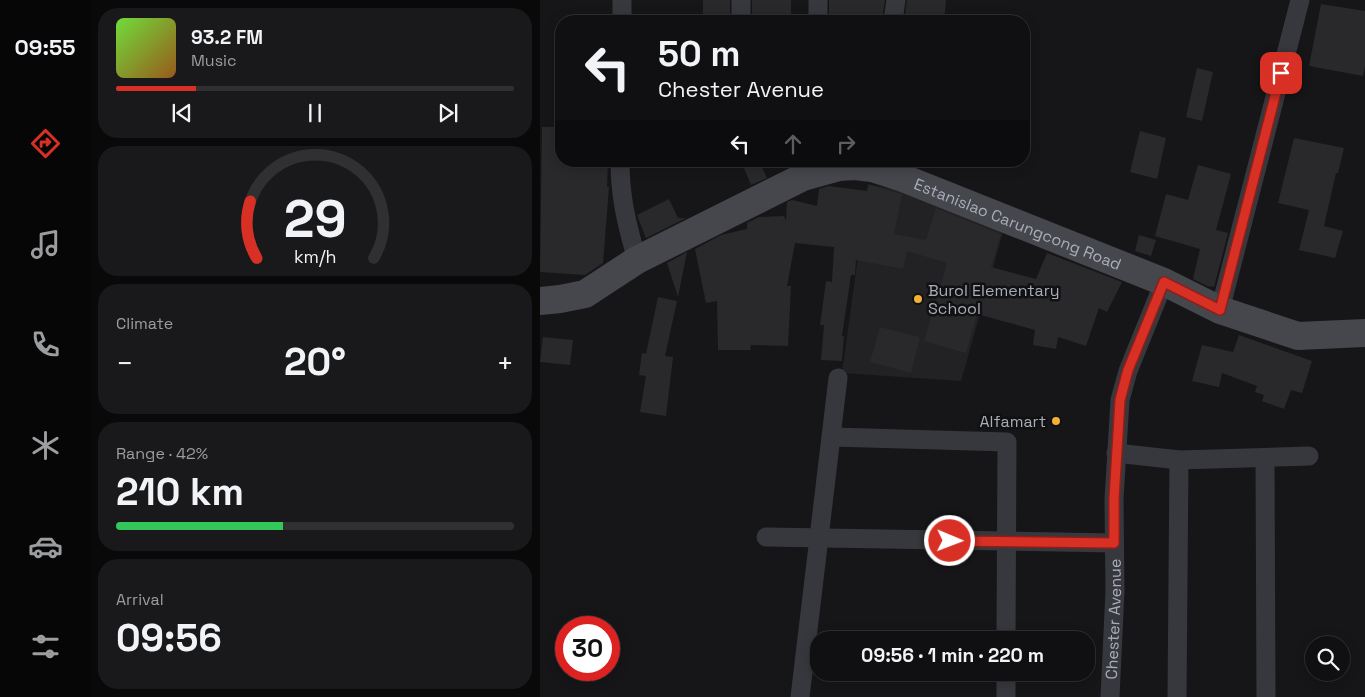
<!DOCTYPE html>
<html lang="en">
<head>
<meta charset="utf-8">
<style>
	body { margin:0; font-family:"Space Grotesk",sans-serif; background:#19191b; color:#f1f3f6; height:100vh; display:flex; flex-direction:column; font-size:19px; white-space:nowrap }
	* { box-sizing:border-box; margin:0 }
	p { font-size:16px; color:#9c9d9f }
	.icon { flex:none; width:28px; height:28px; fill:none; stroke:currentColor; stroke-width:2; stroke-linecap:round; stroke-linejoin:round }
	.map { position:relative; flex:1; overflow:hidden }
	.panel { display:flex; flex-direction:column; gap:8px; padding:8px; background:#09090a; width:450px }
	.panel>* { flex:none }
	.guide { position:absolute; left:15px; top:15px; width:475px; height:152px; border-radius:20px; box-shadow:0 2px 12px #0003,0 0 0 1px #303032; background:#101012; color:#f1f3f6; overflow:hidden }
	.tools { position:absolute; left:765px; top:636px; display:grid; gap:10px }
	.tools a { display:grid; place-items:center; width:45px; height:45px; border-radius:50%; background:#101012; box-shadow:0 2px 12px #0003,0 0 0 1px #303032; font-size:25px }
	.speed { position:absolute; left:15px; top:616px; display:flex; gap:10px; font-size:25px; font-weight:700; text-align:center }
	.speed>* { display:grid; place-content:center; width:65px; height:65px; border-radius:50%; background:#101012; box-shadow:0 2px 12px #0003,0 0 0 1px #303032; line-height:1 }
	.speed .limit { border:8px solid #d22; background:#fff; color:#111 }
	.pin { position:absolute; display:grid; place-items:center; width:42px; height:42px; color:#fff; margin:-21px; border-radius:10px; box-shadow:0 2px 8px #0006 }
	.me { position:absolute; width:55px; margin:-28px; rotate:91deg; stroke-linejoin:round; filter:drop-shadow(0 0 4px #0008) }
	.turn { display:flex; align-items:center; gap:18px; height:105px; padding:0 20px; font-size:22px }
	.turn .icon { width:65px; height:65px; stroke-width:2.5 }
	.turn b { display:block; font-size:35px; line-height:42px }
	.lanes { display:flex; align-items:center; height:48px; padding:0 20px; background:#0003; justify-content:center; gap:25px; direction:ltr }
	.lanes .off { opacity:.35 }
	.big { font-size:38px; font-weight:700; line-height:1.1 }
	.panel .widget { flex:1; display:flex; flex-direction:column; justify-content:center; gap:8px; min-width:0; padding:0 18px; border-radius:20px; background:#19191b }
	.panel .dial { align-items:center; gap:0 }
	.dial svg { height:130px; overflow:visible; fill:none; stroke:#303032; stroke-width:7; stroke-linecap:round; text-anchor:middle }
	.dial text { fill:#f1f3f6; stroke:none }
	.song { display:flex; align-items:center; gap:15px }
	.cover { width:60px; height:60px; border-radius:8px; background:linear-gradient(135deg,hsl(100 70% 55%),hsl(30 70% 35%)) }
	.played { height:5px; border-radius:2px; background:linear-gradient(90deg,#d93025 20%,#303032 20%) }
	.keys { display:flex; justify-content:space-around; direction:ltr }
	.heat { display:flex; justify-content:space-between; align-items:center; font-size:28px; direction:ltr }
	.charge { height:8px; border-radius:4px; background:linear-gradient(90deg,#34c759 42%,#303032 0) }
	.trip { position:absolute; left:270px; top:631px; width:285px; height:50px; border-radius:20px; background:#101012; box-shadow:0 2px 12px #0003,0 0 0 1px #303032; font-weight:700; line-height:50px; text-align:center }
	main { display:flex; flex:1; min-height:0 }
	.dock { display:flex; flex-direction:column; width:90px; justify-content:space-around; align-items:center; background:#060607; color:#9c9d9f }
	.dock .icon { width:35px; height:35px }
	.dock .active { color:#d93025 }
	.dock b { font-size:22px; color:#f1f3f6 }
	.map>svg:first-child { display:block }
</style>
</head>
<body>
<main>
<nav class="dock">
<b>09:55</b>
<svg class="icon active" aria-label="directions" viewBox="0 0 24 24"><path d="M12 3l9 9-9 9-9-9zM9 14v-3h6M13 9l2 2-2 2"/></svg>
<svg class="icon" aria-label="music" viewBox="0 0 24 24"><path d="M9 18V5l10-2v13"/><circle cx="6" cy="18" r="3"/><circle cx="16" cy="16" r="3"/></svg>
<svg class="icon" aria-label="phone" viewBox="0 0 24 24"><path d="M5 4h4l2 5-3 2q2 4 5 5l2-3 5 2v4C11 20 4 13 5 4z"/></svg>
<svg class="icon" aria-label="climate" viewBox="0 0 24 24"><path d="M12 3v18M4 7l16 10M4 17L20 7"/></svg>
<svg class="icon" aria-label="car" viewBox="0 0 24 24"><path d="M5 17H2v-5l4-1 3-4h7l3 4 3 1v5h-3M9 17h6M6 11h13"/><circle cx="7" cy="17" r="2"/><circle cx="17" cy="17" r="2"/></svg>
<svg class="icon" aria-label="filters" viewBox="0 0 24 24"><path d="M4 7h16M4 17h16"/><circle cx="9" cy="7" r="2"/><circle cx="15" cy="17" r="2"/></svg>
</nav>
<section class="panel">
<div class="widget">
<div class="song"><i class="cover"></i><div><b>93.2 FM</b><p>Music</p></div></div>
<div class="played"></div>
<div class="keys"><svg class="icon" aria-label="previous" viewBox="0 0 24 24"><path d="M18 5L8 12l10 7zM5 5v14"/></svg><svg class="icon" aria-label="pause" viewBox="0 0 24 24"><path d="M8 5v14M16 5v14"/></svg><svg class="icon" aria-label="next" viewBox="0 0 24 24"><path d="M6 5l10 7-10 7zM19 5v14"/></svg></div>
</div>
<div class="widget dial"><svg viewBox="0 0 100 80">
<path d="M14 69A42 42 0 1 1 86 69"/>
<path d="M14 69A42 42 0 0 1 10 34" stroke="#d93025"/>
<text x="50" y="56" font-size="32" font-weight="700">29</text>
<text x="50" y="72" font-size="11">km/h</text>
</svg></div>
<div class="widget"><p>Climate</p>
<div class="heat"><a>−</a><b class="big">20°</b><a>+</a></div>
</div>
<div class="widget"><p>Range · 42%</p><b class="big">210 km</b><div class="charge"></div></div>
<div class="widget"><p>Arrival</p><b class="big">09:56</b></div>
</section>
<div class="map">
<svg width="825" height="697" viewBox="0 0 825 697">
	<rect width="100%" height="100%" fill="#161618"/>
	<polygon fill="#222225" points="328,184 363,191 465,225 421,381 302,373"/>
	<g fill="#29292c">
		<rect x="163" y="0" width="27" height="21"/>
		<rect x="212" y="0" width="39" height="21"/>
		<polygon points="289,0 345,0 342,21 306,19 305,21 289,21"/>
		<polygon points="367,0 406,0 404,21 364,21"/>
		<polygon points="781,4 825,11 825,66 823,76 769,66"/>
		<polygon points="657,68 673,72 662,121 646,117"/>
		<polygon points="2,127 21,127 21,161 68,161 67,187 69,187 63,263 45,275 0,272"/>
		<polygon points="600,131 626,138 617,179 590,172"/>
		<polygon points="754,138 804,148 798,173 796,173 784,226 803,231 795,258 759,250 769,210 738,203"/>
		<polygon points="201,161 219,161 227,178 211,185"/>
		<polygon points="658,165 691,174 676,230 688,233 674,287 667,286 653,279 660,249 615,236 626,194 648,200"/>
		<polygon points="329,185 362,194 354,234 386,240 396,208 461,234 451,267 496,279 507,253 582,282 567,312 559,308 546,346 518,337 516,349 493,345 495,330 437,314 426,353 384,341 407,263 367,251 363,269 316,260 315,275 311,275 302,336 304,336 302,361 281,360 284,325 280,325 286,281 292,282 294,247 255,243 247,286 251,286 248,346 211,345 210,350 178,350 177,301 166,303 155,249 181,235 207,229 207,223 219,217 244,216 246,221 247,202 252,200 277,206 279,189 288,186 327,191"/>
		<polygon points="129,199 138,218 146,218 106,238 97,215"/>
		<polygon points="599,235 616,240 611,256 595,251"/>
		<polygon points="147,252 138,297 127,263"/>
		<polygon points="118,297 137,301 125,356 133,357 126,416 100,412 106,376 99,375 102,353 106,354"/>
		<polygon points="340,327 380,337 371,373 330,362"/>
		<polygon points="699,335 772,361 762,393 751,390 744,409 722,401 724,395 715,392 717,386 682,373 679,387 652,381 662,345 693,352"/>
		<polygon points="3,337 33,340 30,365 0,362"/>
	</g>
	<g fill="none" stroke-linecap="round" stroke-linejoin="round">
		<g stroke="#37383d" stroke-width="19">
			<polyline points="201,0 201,21"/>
			<polyline points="82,21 82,0"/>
			<polyline points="278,21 278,0"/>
			<polyline points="353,21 356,0"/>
			<path d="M80 161C80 198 87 225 97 260"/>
			<polyline points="680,310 760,0"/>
			<polyline points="292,437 467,442 466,640"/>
			<polyline points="576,453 639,460 769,456"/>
			<polyline points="725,458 726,697"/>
			<polyline points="226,537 574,543"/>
			<polyline points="260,697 298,378"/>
			<polyline points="466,697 466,672"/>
			<path id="s1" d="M570 697 575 591 574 499 580 400 588 371 624 282"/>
			<polyline points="637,697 639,460"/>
		</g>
		<path stroke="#45474d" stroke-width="28" id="s2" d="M0 301 20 299 45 294 97 260 263 177 299 167 315 166 332 168 363 178 624 282 680 310 758 336 825 333"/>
	</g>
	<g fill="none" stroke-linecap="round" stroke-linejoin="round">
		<defs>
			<polyline id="route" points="410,541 574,543 574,499 580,400 588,370 624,282 680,310 741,73"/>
		</defs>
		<use href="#route" stroke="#8d1f18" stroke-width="12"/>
		<use href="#route" stroke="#d93025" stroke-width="9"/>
	</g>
	<g fill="#f2b134" stroke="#111113" stroke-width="2">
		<circle cx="378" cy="299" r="5"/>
		<circle cx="516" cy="421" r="5"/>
	</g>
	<g text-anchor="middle" stroke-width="5" stroke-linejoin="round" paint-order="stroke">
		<g font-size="16" fill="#a8adb8" stroke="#111113">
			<text dy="6" stroke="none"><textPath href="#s2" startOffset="520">Estanislao Carungcong Road</textPath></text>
			<text dy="6" stroke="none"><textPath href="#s1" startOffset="78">Chester Avenue</textPath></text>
		</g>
		<g font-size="16" fill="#a8adb8" stroke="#111113" text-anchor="start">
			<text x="388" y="296">Burol Elementary<tspan x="388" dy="18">School</tspan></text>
			<text x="506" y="427" text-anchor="end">Alfamart</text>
		</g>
	</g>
</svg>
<div class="tools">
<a><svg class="icon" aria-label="search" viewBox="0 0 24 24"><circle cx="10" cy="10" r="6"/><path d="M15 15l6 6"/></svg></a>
</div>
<div class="speed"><div class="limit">30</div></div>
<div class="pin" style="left:741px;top:73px;background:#d93025"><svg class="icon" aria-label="arrive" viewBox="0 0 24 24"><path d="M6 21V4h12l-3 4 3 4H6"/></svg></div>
<svg class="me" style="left:410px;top:541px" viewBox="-20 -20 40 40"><circle r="17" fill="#d93025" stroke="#fff" stroke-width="3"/><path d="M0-11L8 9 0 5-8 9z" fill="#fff"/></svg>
<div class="trip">09:56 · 1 min · 220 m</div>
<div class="guide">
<div class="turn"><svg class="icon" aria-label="left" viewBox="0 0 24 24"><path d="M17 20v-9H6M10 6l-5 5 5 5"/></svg><div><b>50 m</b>Chester Avenue</div></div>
<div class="lanes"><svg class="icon" aria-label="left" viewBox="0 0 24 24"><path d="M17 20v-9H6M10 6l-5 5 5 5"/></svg><svg class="icon off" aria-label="ahead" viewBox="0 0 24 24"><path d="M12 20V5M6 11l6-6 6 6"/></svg><svg class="icon off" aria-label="right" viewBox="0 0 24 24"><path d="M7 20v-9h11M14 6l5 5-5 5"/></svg></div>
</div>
</div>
</main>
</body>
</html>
